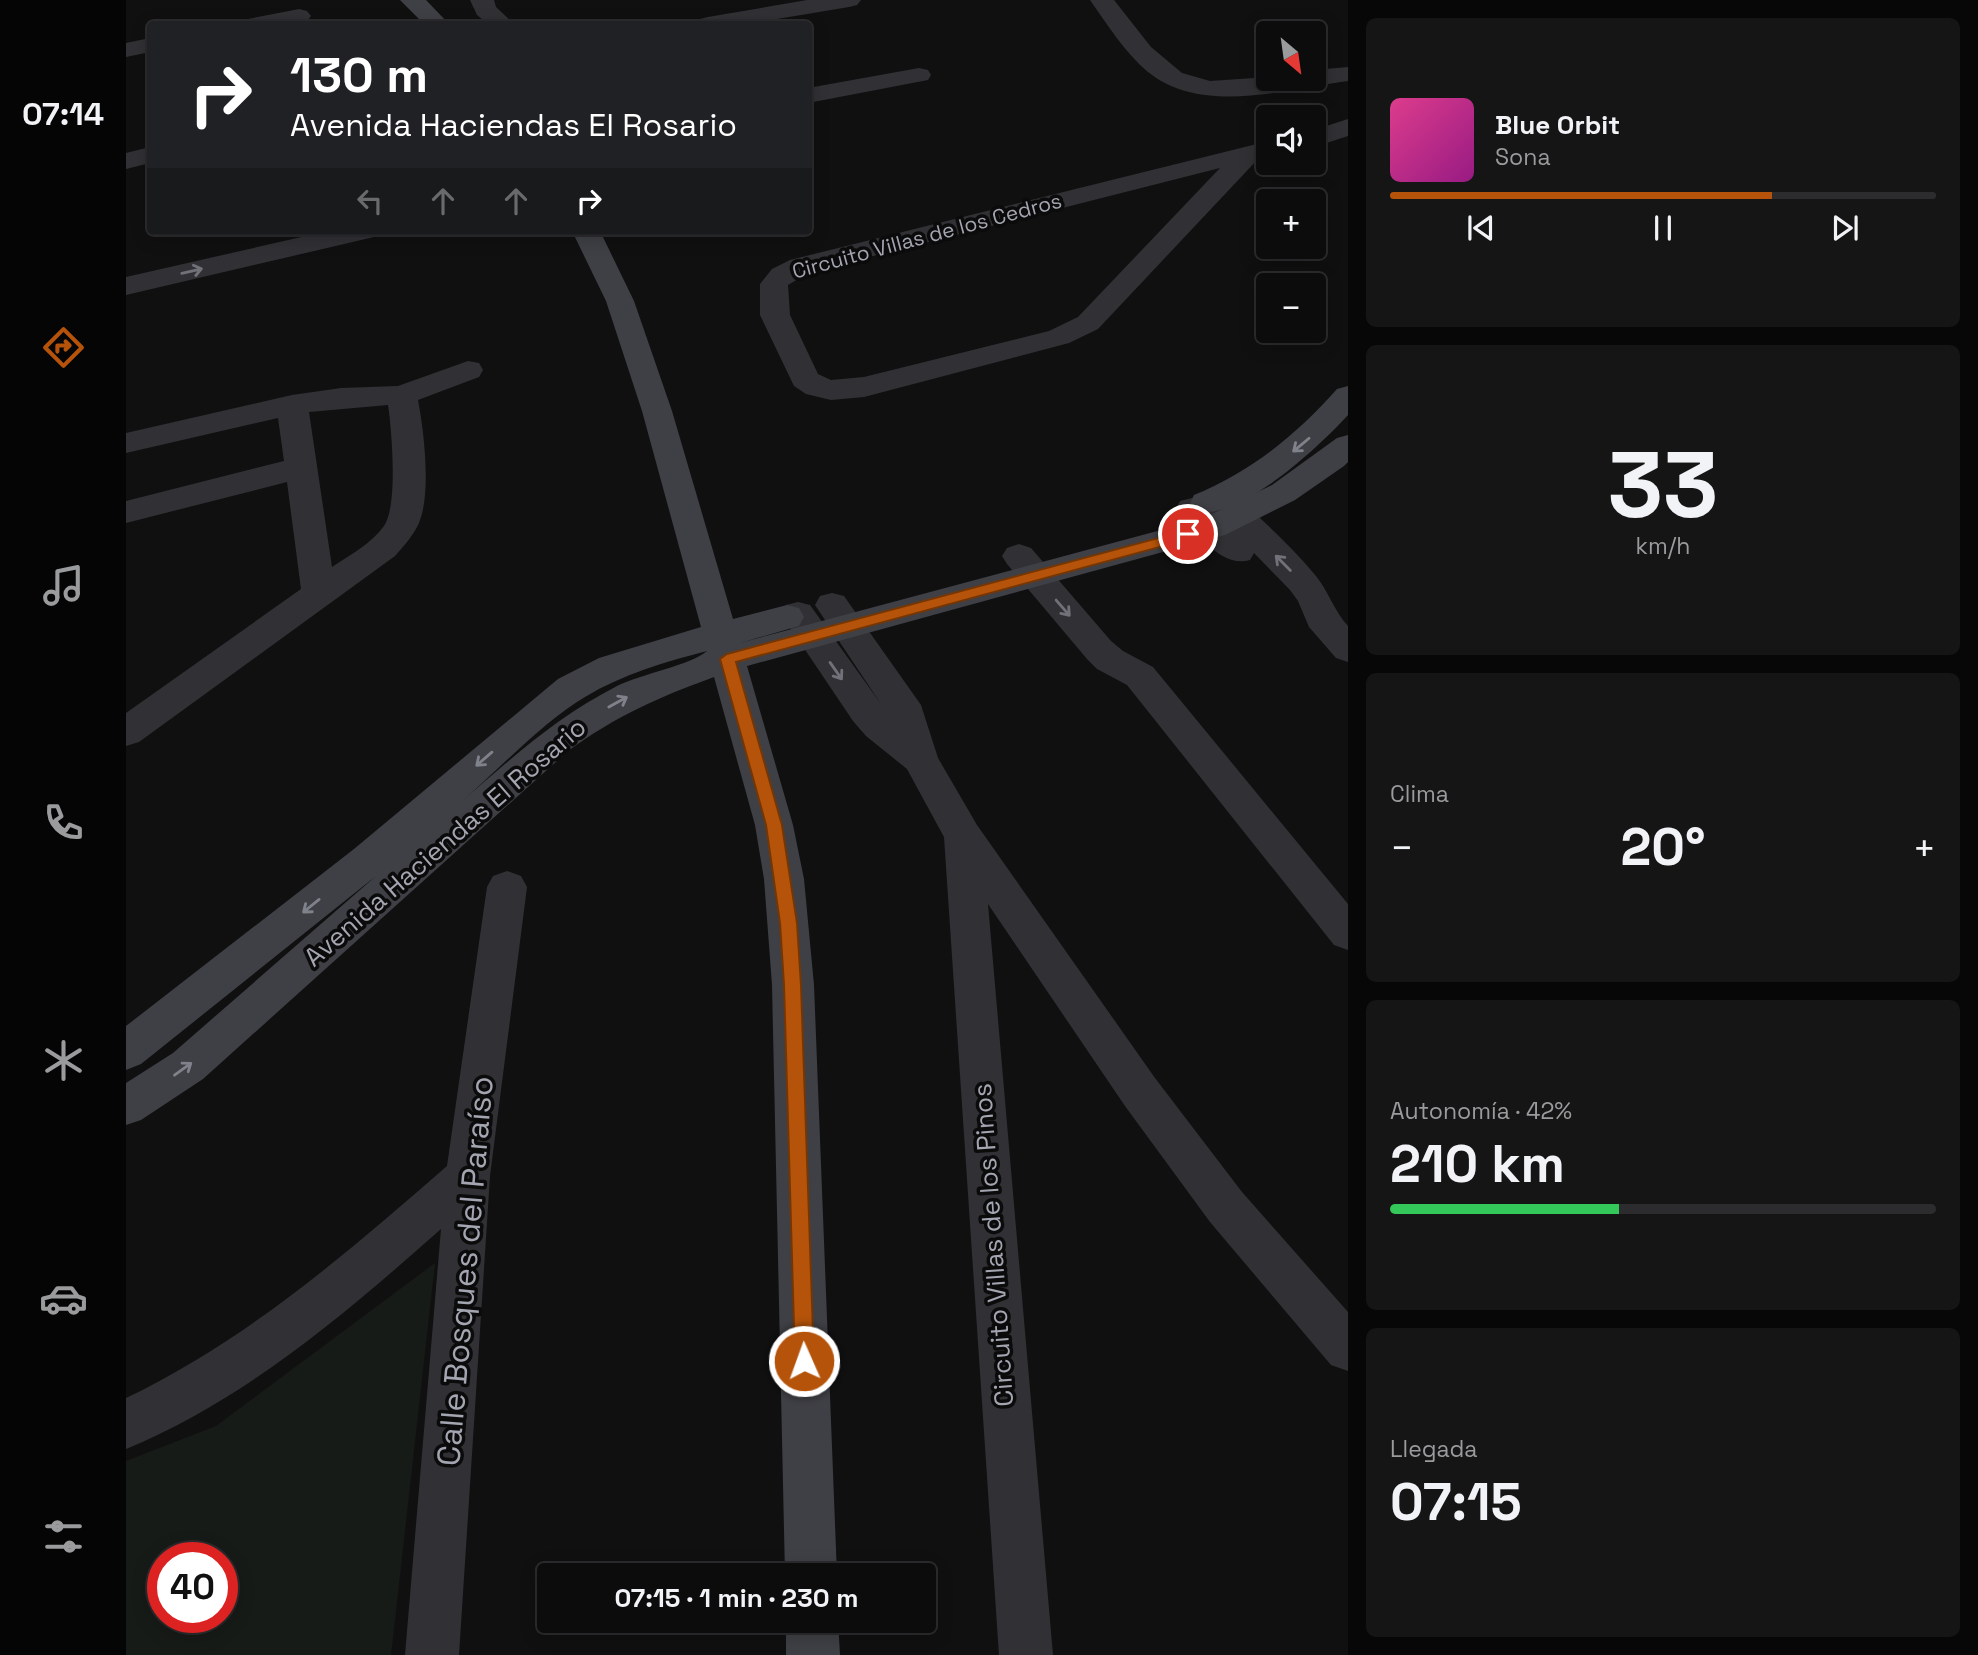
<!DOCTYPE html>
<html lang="es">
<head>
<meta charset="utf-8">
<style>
	body { margin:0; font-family:"Space Grotesk",sans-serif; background:#151516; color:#f1f3f6; height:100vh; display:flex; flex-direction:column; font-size:26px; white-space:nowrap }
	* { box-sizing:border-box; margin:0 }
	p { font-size:23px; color:#9a9b9d }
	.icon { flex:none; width:38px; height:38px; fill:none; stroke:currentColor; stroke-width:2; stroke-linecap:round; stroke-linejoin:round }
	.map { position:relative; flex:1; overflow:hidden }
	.side { display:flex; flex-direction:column; gap:18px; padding:18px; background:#070707; width:630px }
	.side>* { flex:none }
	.hud { position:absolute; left:21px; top:21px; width:665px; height:214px; border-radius:7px; box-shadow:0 4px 18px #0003,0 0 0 2px #2c2c2e; background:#202124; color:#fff; overflow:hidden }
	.needle { width:46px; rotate:151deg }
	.fabs { position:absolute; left:1130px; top:21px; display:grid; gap:14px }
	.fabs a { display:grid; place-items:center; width:70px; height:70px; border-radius:7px; background:#0c0c0d; box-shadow:0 4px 18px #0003,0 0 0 2px #2c2c2e; font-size:35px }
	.speed { position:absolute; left:21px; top:1542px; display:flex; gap:14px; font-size:35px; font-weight:700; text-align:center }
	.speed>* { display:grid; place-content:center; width:91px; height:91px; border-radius:50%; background:#0c0c0d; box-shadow:0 4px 18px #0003,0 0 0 2px #2c2c2e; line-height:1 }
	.speed .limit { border:10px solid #d22; background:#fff; color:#111 }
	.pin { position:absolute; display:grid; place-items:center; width:60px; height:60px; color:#fff; margin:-30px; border:4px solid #fff; border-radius:50%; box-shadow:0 2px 7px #0007 }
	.me { position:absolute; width:77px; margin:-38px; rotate:358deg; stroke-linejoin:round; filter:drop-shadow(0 0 5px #0008) }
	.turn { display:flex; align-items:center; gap:24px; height:147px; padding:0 28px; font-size:32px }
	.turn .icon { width:91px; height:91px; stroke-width:2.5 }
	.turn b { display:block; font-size:49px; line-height:60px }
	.lanes { display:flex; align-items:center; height:66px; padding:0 28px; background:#0003; justify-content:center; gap:35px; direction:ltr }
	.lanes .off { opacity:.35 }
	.big { font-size:52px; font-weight:700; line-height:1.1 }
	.side .widget { flex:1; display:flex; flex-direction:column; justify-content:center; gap:10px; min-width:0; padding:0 24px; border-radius:10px; background:#151516 }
	.side .dial { align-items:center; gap:0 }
	.dial b { font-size:91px; line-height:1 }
	.song { display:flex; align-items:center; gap:21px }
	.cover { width:84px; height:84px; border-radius:10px; background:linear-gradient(135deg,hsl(330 70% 55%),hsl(310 70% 35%)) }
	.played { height:7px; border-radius:4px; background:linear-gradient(90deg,#b45309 70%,#2c2c2e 70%) }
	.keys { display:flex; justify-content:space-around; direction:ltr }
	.heat { display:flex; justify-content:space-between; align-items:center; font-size:38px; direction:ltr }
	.charge { height:10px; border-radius:5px; background:linear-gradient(90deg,#34c759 42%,#2c2c2e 0) }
	.trip { position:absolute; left:411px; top:1563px; width:399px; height:70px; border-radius:7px; background:#0c0c0d; box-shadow:0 4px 18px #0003,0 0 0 2px #2c2c2e; font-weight:700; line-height:70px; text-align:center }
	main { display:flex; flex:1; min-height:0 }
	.tab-bar { display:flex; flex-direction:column; width:126px; justify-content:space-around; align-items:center; background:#050505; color:#9a9b9d }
	.tab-bar .icon { width:49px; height:49px }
	.tab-bar .active { color:#b45309 }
	.tab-bar b { font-size:32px; color:#f1f3f6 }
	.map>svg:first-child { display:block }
</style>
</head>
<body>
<main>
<nav class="tab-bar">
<b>07:14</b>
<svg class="icon active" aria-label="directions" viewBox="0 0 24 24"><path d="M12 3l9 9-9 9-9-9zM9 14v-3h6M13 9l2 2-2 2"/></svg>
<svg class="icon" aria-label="music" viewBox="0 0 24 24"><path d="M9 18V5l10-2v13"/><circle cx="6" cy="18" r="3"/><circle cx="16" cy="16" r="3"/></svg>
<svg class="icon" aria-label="phone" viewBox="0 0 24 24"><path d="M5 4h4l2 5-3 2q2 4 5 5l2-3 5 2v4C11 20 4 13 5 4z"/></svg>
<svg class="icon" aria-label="climate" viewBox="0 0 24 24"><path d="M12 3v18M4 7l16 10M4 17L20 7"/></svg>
<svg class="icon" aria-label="car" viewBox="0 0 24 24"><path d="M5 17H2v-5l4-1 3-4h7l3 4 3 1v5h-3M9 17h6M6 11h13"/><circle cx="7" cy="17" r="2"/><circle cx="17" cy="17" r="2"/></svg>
<svg class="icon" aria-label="filters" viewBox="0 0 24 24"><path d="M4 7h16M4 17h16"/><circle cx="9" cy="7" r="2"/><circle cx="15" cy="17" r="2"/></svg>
</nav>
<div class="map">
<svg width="1222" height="1655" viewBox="0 0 1222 1655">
	<rect width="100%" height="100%" fill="#101011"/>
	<path fill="#171b18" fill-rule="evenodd" d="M309 1263 265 1655H0V1461L90 1426ZM37 1558H96V1617H37Z"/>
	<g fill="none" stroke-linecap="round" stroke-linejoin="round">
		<g fill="#313135" fill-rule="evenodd">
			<polygon points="344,0 368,0 370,7 388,24 362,24 351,15"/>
			<polygon points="681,0 735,0 731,5 723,7 621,24 570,24 574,19 582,17"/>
			<path d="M964 0H988L1025 47 1056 73 1084 81 1143 77 1188 79V70L1222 67V81C1160 89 1077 116 1022 72 999 53 981 24 964 0Z"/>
			<polygon points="173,9 181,11 185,16 181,21 166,24 118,24 122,19"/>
			<polygon points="24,38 24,52 0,57 0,43"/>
			<polygon points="793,68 802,70 805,75 802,80 682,103 682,88"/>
			<polygon points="1222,119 1222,136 1188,147 1188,130"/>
			<path d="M1143 141V157L1132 159 972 329 943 343 738 397 705 400 680 394 668 386 634 315V284L646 269 664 260ZM1094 168 952 317 923 331 738 377 705 380 692 374 664 315 662 285 684 272Z"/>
			<polygon points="24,147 24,163 0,169 0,153"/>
			<polygon points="202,231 252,231 248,237 0,295 0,277"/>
			<path d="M342 361 353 363 357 370 353 377 292 400C298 431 306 496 292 525 286 537 277 547 269 556L13 742 0 746V713L175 589 161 482 0 523V501L158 461 152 418 0 453V433L166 395 215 388 272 386ZM262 405C266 431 272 506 258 526 245 544 224 555 206 567L183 412Z"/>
			<path d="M1093 487 1105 490C1133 518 1165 545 1190 576 1203 592 1208 611 1222 626V662L1210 658 1183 627 1172 601 1164 590 1128 553 1124 560C1095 568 1074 535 1054 517L1050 509 1054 501 1066 498 1080 504 1077 498 1081 490Z"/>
			<polygon points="893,544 905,548 985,641 997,651 1027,667 1222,904 1222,950 1208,945 1001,685 971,669 961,659 881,564 876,556 881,548"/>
			<polygon points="706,593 718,596 795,705 812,758 851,825 1029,1078 1116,1192 1222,1312 1222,1371 1205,1365 1084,1222 999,1106 862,904 927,1655 873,1655 818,837 781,769 740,736 727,721 655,614 660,605 672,602 684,605 755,704 689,605 694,596"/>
			<path d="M381 871 395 876 401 887 364 1176 333 1655H279L315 1229C219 1314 120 1399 0 1449V1398C121 1340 221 1253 321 1166L361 887 367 876Z"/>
		</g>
		<g fill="#3f4045" fill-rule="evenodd">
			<polygon points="274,0 300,0 323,24 298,24"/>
			<path d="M446 231H474L508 301 546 411 607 619 661 605 673 608 678 617 673 626 614 643 1076 519 1146 485 1211 438 1222 435V462L1218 466 1169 500 1099 535 621 666 667 825 678 879 688 985 711 1575H659L646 985 638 879 629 825 588 677C531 698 492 715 442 751L77 1079 15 1120 0 1125V1083L47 1053 250 876 15 1064 0 1070V1026L228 849 432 679 473 658 575 627 516 411 480 301ZM581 651C565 665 515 674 491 686 429 718 387 757 335 802 373 769 417 722 459 697 497 674 539 662 581 651Z"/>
			<path d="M1222 386V415C1194 446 1112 523 1068 511L1064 503 1068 495C1126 471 1170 435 1211 389Z"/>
			<polygon points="660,1620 712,1620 714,1655 660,1655"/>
		</g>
	</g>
	<defs><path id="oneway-shaft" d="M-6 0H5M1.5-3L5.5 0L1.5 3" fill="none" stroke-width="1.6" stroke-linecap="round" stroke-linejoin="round" transform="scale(1.75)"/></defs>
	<g stroke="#707179">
		<use href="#oneway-shaft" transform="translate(66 271) rotate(-13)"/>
		<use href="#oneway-shaft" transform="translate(1157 563) rotate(-135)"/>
		<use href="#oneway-shaft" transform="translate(937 608) rotate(49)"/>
		<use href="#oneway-shaft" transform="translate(710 671) rotate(55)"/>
	</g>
	<g stroke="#80828b">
		<use href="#oneway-shaft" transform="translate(1175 445) rotate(140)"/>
		<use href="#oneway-shaft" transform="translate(492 702) rotate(-29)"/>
		<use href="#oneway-shaft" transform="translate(358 759) rotate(139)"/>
		<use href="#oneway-shaft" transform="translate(185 906) rotate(141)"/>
		<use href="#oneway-shaft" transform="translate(57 1069) rotate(-36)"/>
	</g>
	<polygon fill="#b45309" stroke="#753606" stroke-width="2" points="1062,530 1069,534 1067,538 610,662 656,825 671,923 675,985 688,1361 686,1368 678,1370 671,1368 669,1361 658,985 654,923 640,825 594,659 601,654"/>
	<g text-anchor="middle" stroke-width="7" stroke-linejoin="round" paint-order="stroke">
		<g font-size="21" fill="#a3a5b0" stroke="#0b0b0c">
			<text transform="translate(801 236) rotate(-15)" y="7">Circuito Villas de los Cedros</text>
		</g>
		<g font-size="26" fill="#a3a5b0" stroke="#0b0b0c">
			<text transform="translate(319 842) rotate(-41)" y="9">Avenida Haciendas El Rosario</text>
			<text transform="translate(867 1245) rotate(-94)" y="9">Circuito Villas de los Pinos</text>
		</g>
		<g font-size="32" fill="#a3a5b0" stroke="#0b0b0c">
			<text transform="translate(339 1271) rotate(-85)" y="11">Calle Bosques del Paraíso</text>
		</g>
	</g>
</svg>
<div class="fabs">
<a><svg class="needle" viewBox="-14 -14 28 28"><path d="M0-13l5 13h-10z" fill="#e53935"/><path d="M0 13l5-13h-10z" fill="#9a9b9d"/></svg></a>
<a><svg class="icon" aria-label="sound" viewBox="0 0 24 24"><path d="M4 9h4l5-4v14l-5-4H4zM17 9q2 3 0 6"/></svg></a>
<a>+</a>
<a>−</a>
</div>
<div class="speed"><div class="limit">40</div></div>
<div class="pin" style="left:1062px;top:534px;background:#d93025"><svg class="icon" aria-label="arrive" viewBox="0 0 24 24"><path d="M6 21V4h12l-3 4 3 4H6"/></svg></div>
<svg class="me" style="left:678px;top:1361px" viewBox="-20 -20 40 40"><circle r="17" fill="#b45309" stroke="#fff" stroke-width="3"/><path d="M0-11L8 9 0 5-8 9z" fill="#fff"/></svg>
<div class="trip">07:15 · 1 min · 230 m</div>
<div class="hud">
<div class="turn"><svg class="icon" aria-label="right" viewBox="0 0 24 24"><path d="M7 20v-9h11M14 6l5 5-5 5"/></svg><div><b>130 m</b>Avenida Haciendas El Rosario</div></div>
<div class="lanes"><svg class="icon off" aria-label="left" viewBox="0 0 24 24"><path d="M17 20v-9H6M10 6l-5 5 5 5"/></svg><svg class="icon off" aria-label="ahead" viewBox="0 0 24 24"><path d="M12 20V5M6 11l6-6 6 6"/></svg><svg class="icon off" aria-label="ahead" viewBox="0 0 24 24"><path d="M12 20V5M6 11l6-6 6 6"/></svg><svg class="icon" aria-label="right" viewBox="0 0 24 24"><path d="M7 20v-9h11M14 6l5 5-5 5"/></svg></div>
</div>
</div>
<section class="side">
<div class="widget">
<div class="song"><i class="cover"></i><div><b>Blue Orbit</b><p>Sona</p></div></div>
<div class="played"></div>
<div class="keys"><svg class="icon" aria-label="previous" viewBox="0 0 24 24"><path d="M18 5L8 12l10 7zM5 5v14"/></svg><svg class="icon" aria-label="pause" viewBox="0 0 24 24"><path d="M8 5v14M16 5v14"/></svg><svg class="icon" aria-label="next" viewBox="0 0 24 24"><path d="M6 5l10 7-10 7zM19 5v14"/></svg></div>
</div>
<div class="widget dial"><b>33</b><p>km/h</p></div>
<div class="widget"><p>Clima</p>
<div class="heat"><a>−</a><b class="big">20°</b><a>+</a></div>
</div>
<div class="widget"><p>Autonomía · 42%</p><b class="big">210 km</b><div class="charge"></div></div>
<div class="widget"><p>Llegada</p><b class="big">07:15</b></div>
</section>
</main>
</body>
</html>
